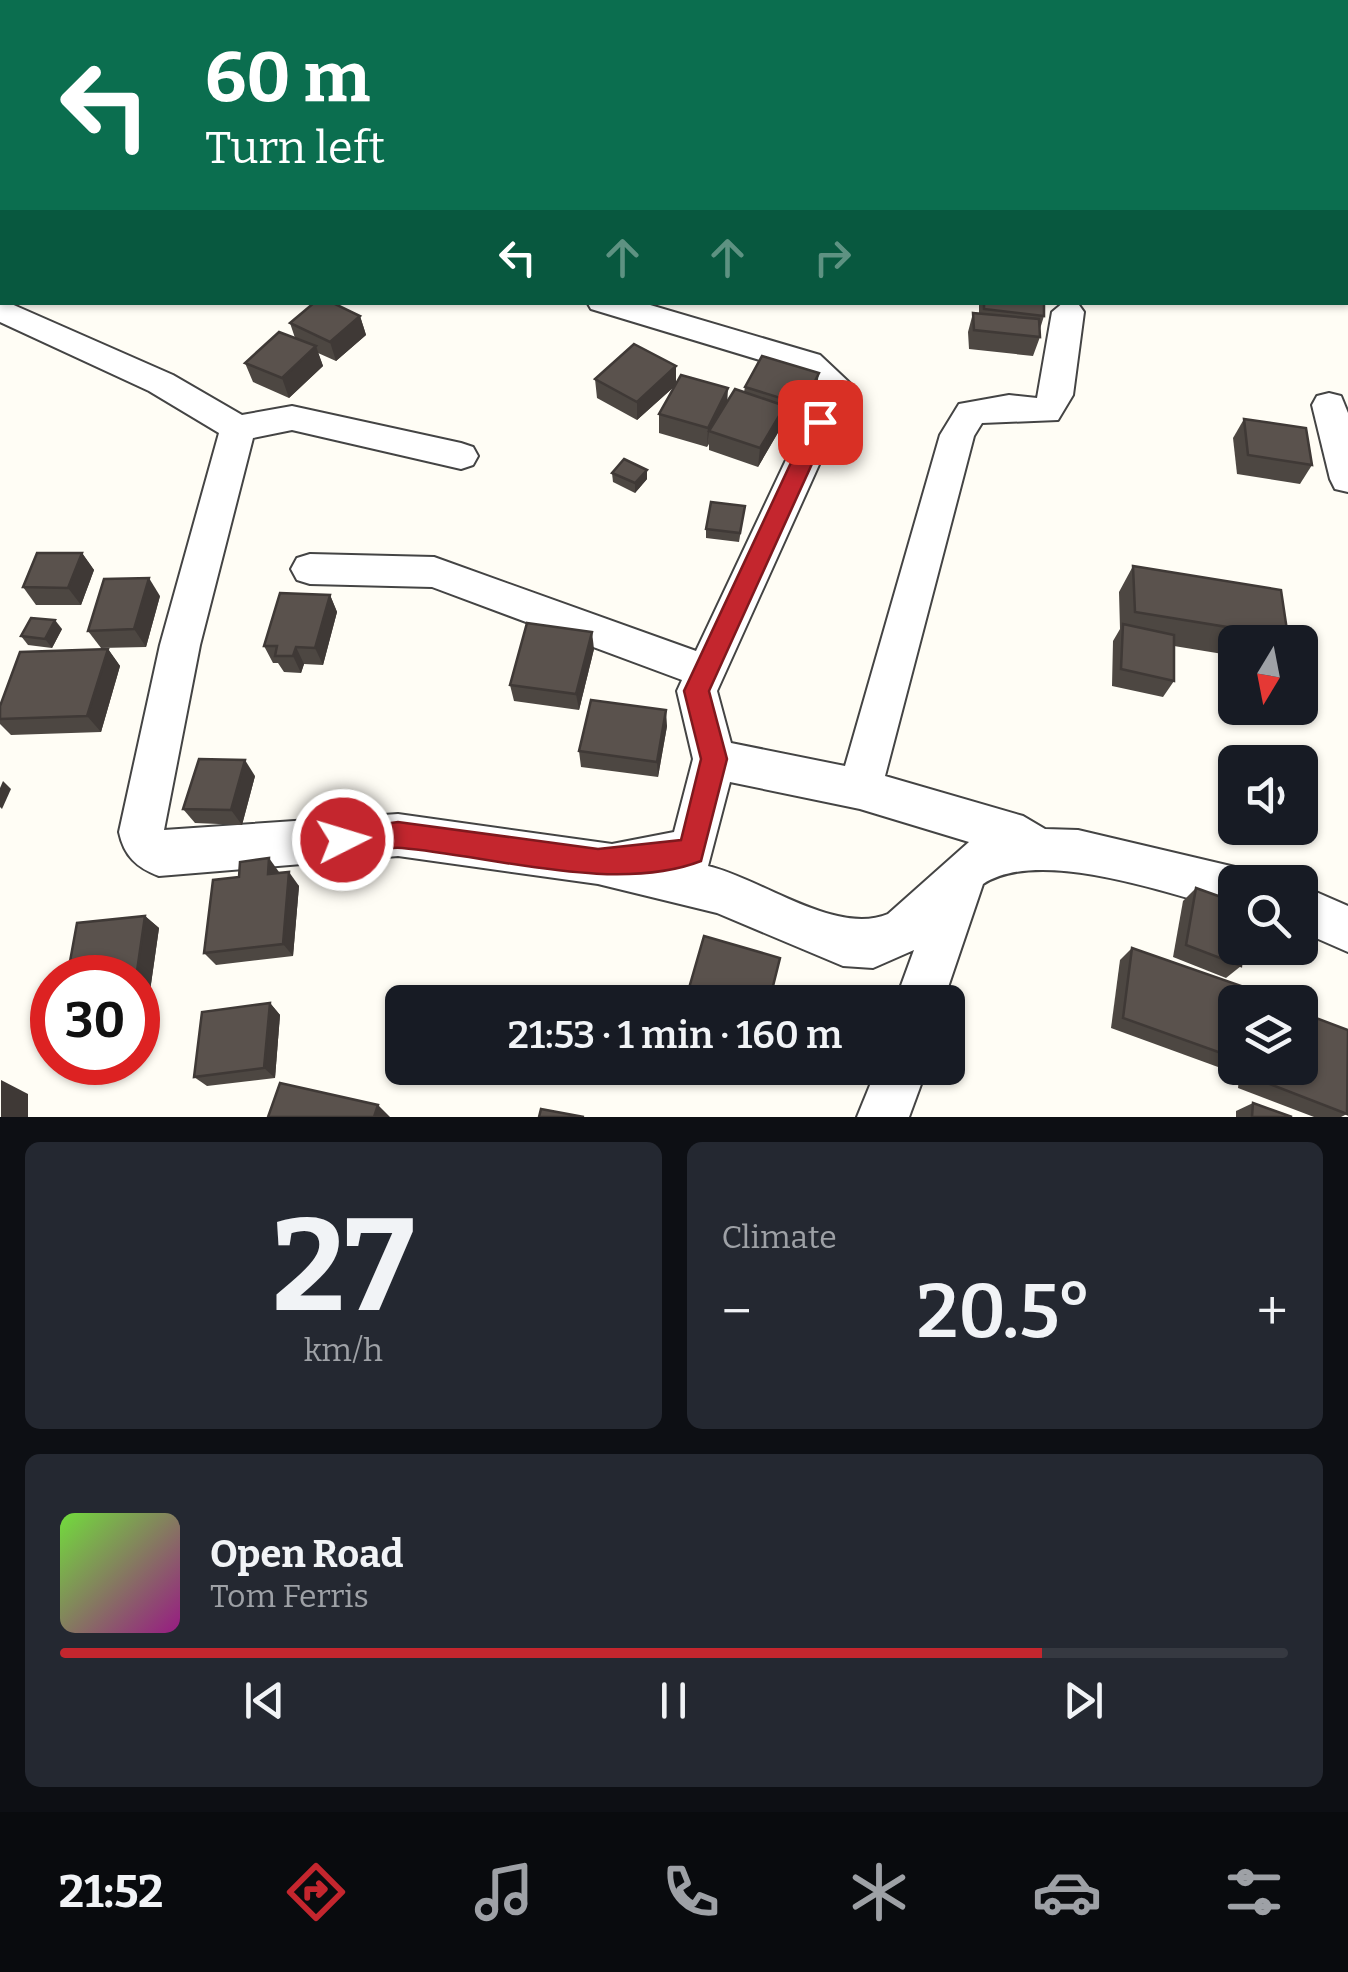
<!DOCTYPE html>
<html lang="en">
<head>
<meta charset="utf-8">
<style>
	body { margin:0; font-family:Bitter,serif; background:#242831; color:#f1f3f6; height:100vh; display:flex; flex-direction:column; font-size:38px; white-space:nowrap }
	* { box-sizing:border-box; margin:0 }
	p { font-size:32px; color:#9ea1a6 }
	.icon { flex:none; width:55px; height:55px; fill:none; stroke:currentColor; stroke-width:2; stroke-linecap:round; stroke-linejoin:round }
	.map { position:relative; height:1117px; overflow:hidden }
	.panel { display:flex; flex-direction:column; gap:25px; padding:25px; background:#0d0f14; flex:1 }
	.panel>* { flex:none }
	.top-card { position:absolute; left:0px; top:0px; width:1350px; height:305px; box-shadow:0 2px 8px #0004; background:#0b6e4f; color:#fff; overflow:hidden }
	.needle { width:65px; rotate:190deg }
	.tools { position:absolute; left:1218px; top:625px; display:grid; gap:20px }
	.tools a { display:grid; place-items:center; width:100px; height:100px; border-radius:15px; background:#171b24; box-shadow:0 2px 8px #0004; font-size:50px }
	.speed { position:absolute; left:30px; top:955px; display:flex; gap:20px; font-size:50px; font-weight:700; text-align:center }
	.speed>* { display:grid; place-content:center; width:130px; height:130px; border-radius:50%; background:#171b24; box-shadow:0 2px 8px #0004; line-height:1 }
	.speed .limit { border:15px solid #d22; background:#fff; color:#111 }
	.pin { position:absolute; display:grid; place-items:center; width:85px; height:85px; color:#fff; margin:-42px; border-radius:20px; box-shadow:0 5px 15px #0006 }
	.me { position:absolute; width:110px; margin:-55px; rotate:85deg; stroke-linejoin:round; filter:drop-shadow(0 0 8px #0008) }
	.turn { display:flex; align-items:center; gap:35px; height:210px; padding:0 40px; font-size:45px }
	.turn .icon { width:130px; height:130px; stroke-width:2.5 }
	.turn b { display:block; font-size:70px; line-height:85px }
	.lanes { display:flex; align-items:center; height:95px; padding:0 40px; background:#0003; justify-content:center; gap:50px; direction:ltr }
	.lanes .off { opacity:.35 }
	.big { font-size:75px; font-weight:600; line-height:1.1 }
	.panel .widget { flex:1; display:flex; flex-direction:column; justify-content:center; gap:15px; min-width:0; padding:0 35px; border-radius:15px; background:#242831 }
	.panel .dial { align-items:center; gap:0 }
	.dial b { font-size:130px; line-height:1 }
	.song { display:flex; align-items:center; gap:30px }
	.cover { width:120px; height:120px; border-radius:15px; background:linear-gradient(135deg,hsl(100 70% 55%),hsl(310 70% 35%)) }
	.played { height:10px; border-radius:5px; background:linear-gradient(90deg,#c4262e 80%,#363941 80%) }
	.keys { display:flex; justify-content:space-around; direction:ltr }
	.heat { display:flex; justify-content:space-between; align-items:center; font-size:55px; direction:ltr }
	.panel .tiles { flex:1; display:grid; gap:25px; grid-template-columns:1fr 1fr }
	.widget:last-child { grid-column:span 2 }
	.trip { position:absolute; left:385px; top:985px; width:580px; height:100px; border-radius:15px; background:#171b24; box-shadow:0 2px 8px #0004; font-weight:600; line-height:100px; text-align:center }
	.tab-bar { display:flex; height:160px; justify-content:space-around; align-items:center; background:#090b0e; color:#9ea1a6 }
	.tab-bar .icon { width:70px; height:70px }
	.tab-bar .on { color:#c4262e }
	.tab-bar b { font-size:45px; color:#f1f3f6 }
	.map>svg:first-child { display:block }
</style>
</head>
<body>
<div class="map">
<svg width="1348" height="1117" viewBox="0 0 1348 1117">
	<rect width="100%" height="100%" fill="#fffdf5"/>
	<g fill="none" stroke-linecap="round" stroke-linejoin="round">
		<polyline stroke="#3f96cf" stroke-width="8" points="310,0 323,2"/>
		<defs>
			<g id="minor">
				<path d="M0 299 173 375 242 415 292 406 461 443 473 447 478 456 473 465 461 469 292 430 253 438 200 645 164 830 398 814 612 844 674 832 693 759 677 691 682 680 432 587 310 584 297 580 291 569 297 558 310 554 434 557 696 651 819 390 796 371 591 309 587 302H640L820 355 854 387 717 691 731 743 845 766 940 435 959 404 1009 395 1037 398 1052 312 1064 302 1079 305 1084 312 1073 395 1058 420 982 423 974 436 885 776 1023 816 1045 829 1078 830 1235 867 1251 873 1255 882H1235V911C1171 895 1041 846 983 884L943 1002H895L914 950 873 968 843 966 717 913 598 884 398 856 159 876C137 868 124 856 119 832L160 645 219 433 149 391 0 322ZM730 782 860 809 969 842 888 914C836 936 762 879 708 866Z"/>
				<polygon points="1329,393 1341,396 1348,413 1348,492 1335,489 1330,479 1312,405 1317,396"/>
				<polygon points="1300,885 1348,906 1348,952 1300,931"/>
				<polygon points="877,1068 927,1068 909,1117 857,1117"/>
			</g>
		</defs>
		<use href="#minor" stroke="#444" stroke-width="4"/>
		<use href="#minor" fill="#fff" fill-rule="evenodd"/>
	</g>
	<g fill="#4d4742">
		<polygon points="904,0 932,0 927,2 909,2"/>
		<polygon points="953,0 986,0 983,2 952,2"/>
		<polygon points="1195,0 1254,0 1253,2 1193,2"/>
		<polygon points="1291,0 1348,0 1348,37 1348,2 1296,2"/>
		<polygon points="979,302 1044,302 1044,316 1040,329 1040,337 1033,356 969,349 968,332 973,313 979,313"/>
		<polygon points="360,316 366,335 336,361 318,353 323,366 289,398 253,382 245,363 295,338 290,323"/>
		<polygon points="595,379 676,385 728,402 744,392 745,387 816,392 800,424 783,418 783,424 758,467 709,450 709,444 707,447 659,433 659,414 676,385 637,420 597,398"/>
		<polygon points="1244,419 1312,465 1300,484 1237,474 1233,438"/>
		<polygon points="612,473 647,479 635,493 613,482"/>
		<polygon points="745,506 739,542 706,538 706,529"/>
		<polygon points="82,553 94,570 81,605 36,605 23,587"/>
		<polygon points="1133,566 1288,637 1283,642 1235,642 1235,656 1174,646 1174,681 1163,697 1112,686 1113,641 1120,629 1119,592"/>
		<polygon points="330,595 337,612 323,665 304,664 301,673 284,672 278,663 273,663 264,646"/>
		<polygon points="160,596 146,647 101,648 88,631"/>
		<polygon points="62,629 52,648 28,645 21,636"/>
		<polygon points="108,649 120,666 101,732 11,735 0,724 0,706"/>
		<polygon points="594,649 579,710 514,701 510,685"/>
		<polygon points="667,726 658,777 581,767 579,751"/>
		<polygon points="255,776 242,825 195,823 183,809"/>
		<polygon points="279,872 299,886 293,956 216,965 204,953"/>
		<polygon points="1196,888 1241,966 1226,978 1173,957 1183,901"/>
		<polygon points="145,916 159,928 148,1005 138,1006 138,978"/>
		<polygon points="1132,948 1235,1002 1235,1067 1229,1071 1111,1028 1120,960"/>
		<polygon points="270,1003 280,1015 275,1078 207,1086 194,1077"/>
		<polygon points="1240,1068 1300,1068 1347,1114 1341,1117 1314,1117 1238,1088"/>
		<polygon points="1253,1103 1292,1117 1236,1117 1236,1111"/>
	</g>
	<g fill="#3f3936">
		<polygon points="360,316 366,335 336,361 330,342"/>
		<polygon points="316,346 323,366 289,398 282,378"/>
		<polygon points="676,366 676,385 637,420 637,402"/>
		<polygon points="819,373 816,392 800,424 803,405"/>
		<polygon points="728,388 727,407 709,431 707,447 708,428"/>
		<polygon points="785,406 783,424 758,467 760,448"/>
		<polygon points="647,470 647,479 635,493 635,483"/>
		<polygon points="82,553 94,570 81,605 68,588"/>
		<polygon points="149,578 160,596 146,647 134,629"/>
		<polygon points="330,595 337,612 323,665 315,648"/>
		<polygon points="55,620 62,629 52,648 45,639"/>
		<polygon points="592,632 594,649 579,710 576,694"/>
		<polygon points="296,647 304,664 301,673 293,656"/>
		<polygon points="108,649 120,666 101,732 87,716"/>
		<polygon points="666,710 667,726 658,777 657,762"/>
		<polygon points="245,760 255,776 242,825 231,810"/>
		<polygon points="3,781 11,789 2,809 0,807 0,788"/>
		<polygon points="269,858 279,872 278,888 268,874"/>
		<polygon points="289,872 299,886 293,956 283,944"/>
		<polygon points="145,916 159,928 148,1005 138,997 138,978 136,978"/>
		<polygon points="270,1003 280,1015 275,1078 264,1068"/>
		<polygon points="1,1080 28,1094 28,1117 1,1117"/>
		<polygon points="378,1105 390,1117 374,1117"/>
	</g>
	<g fill="#5a524d" stroke="#3f3936" stroke-width="2.5">
		<polygon points="1195,0 1211,0 1219,2 1193,2"/>
		<polygon points="1331,0 1348,0 1348,19 1348,2 1326,2"/>
		<polygon points="315,302 331,302 360,316 330,342 290,323"/>
		<polygon points="984,302 1044,302 1044,316 984,309"/>
		<polygon points="973,313 1039,319 1040,337 974,330"/>
		<polygon points="279,332 316,346 282,378 245,363"/>
		<polygon points="634,344 676,366 637,402 595,379"/>
		<polygon points="762,356 819,373 803,405 745,387"/>
		<polygon points="681,375 728,388 708,428 659,414"/>
		<polygon points="735,389 785,406 760,448 709,431"/>
		<polygon points="1244,419 1306,428 1312,465 1248,455"/>
		<polygon points="624,459 647,470 635,483 612,473"/>
		<polygon points="711,502 745,506 740,533 706,529"/>
		<polygon points="37,553 82,553 68,588 23,587"/>
		<polygon points="1133,566 1281,590 1288,637 1135,612"/>
		<polygon points="149,578 134,629 88,631 104,579"/>
		<polygon points="280,593 330,595 315,648 296,647 293,656 275,656 277,646 264,646"/>
		<polygon points="31,618 55,620 45,639 21,636"/>
		<polygon points="527,623 592,632 576,694 510,685"/>
		<polygon points="1123,624 1174,635 1174,681 1121,669"/>
		<polygon points="108,649 87,716 0,719 0,706 20,652"/>
		<polygon points="591,700 666,710 657,762 579,751"/>
		<polygon points="199,759 245,760 231,810 183,809"/>
		<polygon points="269,858 268,874 289,872 283,944 204,953 213,880 239,877 240,862"/>
		<polygon points="1196,888 1235,902 1235,948 1243,948 1241,966 1186,945"/>
		<polygon points="145,916 136,978 67,978 77,923"/>
		<polygon points="704,936 780,958 769,1002 685,1002"/>
		<polygon points="1132,948 1250,989 1249,1002 1235,1002 1235,1058 1123,1018"/>
		<polygon points="270,1003 264,1068 194,1077 202,1012"/>
		<polygon points="1300,1012 1348,1030 1347,1114 1254,1078 1255,1068 1300,1068"/>
		<polygon points="280,1083 378,1105 374,1117 268,1117"/>
		<polygon points="1253,1103 1292,1117 1252,1117"/>
		<polygon points="541,1109 584,1117 539,1117"/>
	</g>
	<path fill="#c4262e" stroke="#7f191e" stroke-width="2.5" d="M820 415 831 422 709 691 727 759 701 861C616 894 492 856 402 848 380 846 355 857 334 849L330 840 334 831 398 822 598 849 681 840 701 759 684 691 810 422Z"/>
</svg>
<div class="tools">
<a><svg class="needle" viewBox="-14 -14 28 28"><path d="M0-13l5 13h-10z" fill="#e53935"/><path d="M0 13l5-13h-10z" fill="#9ea1a6"/></svg></a>
<a><svg class="icon" aria-label="sound" viewBox="0 0 24 24"><path d="M4 9h4l5-4v14l-5-4H4zM17 9q2 3 0 6"/></svg></a>
<a><svg class="icon" aria-label="search" viewBox="0 0 24 24"><circle cx="10" cy="10" r="6"/><path d="M15 15l6 6"/></svg></a>
<a><svg class="icon" aria-label="layers" viewBox="0 0 24 24"><path d="M12 4l9 5-9 5-9-5zM3 14l9 5 9-5"/></svg></a>
</div>
<div class="speed"><div class="limit">30</div></div>
<div class="pin" style="left:820px;top:422px;background:#d93025"><svg class="icon" aria-label="arrive" viewBox="0 0 24 24"><path d="M6 21V4h12l-3 4 3 4H6"/></svg></div>
<svg class="me" style="left:343px;top:840px" viewBox="-20 -20 40 40"><circle r="17" fill="#c4262e" stroke="#fff" stroke-width="3"/><path d="M0-11L8 9 0 5-8 9z" fill="#fff"/></svg>
<div class="trip">21:53 · 1 min · 160 m</div>
<div class="top-card">
<div class="turn"><svg class="icon" aria-label="left" viewBox="0 0 24 24"><path d="M17 20v-9H6M10 6l-5 5 5 5"/></svg><div><b>60 m</b>Turn left</div></div>
<div class="lanes"><svg class="icon" aria-label="left" viewBox="0 0 24 24"><path d="M17 20v-9H6M10 6l-5 5 5 5"/></svg><svg class="icon off" aria-label="ahead" viewBox="0 0 24 24"><path d="M12 20V5M6 11l6-6 6 6"/></svg><svg class="icon off" aria-label="ahead" viewBox="0 0 24 24"><path d="M12 20V5M6 11l6-6 6 6"/></svg><svg class="icon off" aria-label="right" viewBox="0 0 24 24"><path d="M7 20v-9h11M14 6l5 5-5 5"/></svg></div>
</div>
</div>
<section class="panel">
<div class="tiles">
<div class="widget dial"><b>27</b><p>km/h</p></div>
<div class="widget"><p>Climate</p>
<div class="heat"><a>−</a><b class="big">20.5°</b><a>+</a></div>
</div>
<div class="widget">
<div class="song"><i class="cover"></i><div><b>Open Road</b><p>Tom Ferris</p></div></div>
<div class="played"></div>
<div class="keys"><svg class="icon" aria-label="previous" viewBox="0 0 24 24"><path d="M18 5L8 12l10 7zM5 5v14"/></svg><svg class="icon" aria-label="pause" viewBox="0 0 24 24"><path d="M8 5v14M16 5v14"/></svg><svg class="icon" aria-label="next" viewBox="0 0 24 24"><path d="M6 5l10 7-10 7zM19 5v14"/></svg></div>
</div>
</div>
</section>
<nav class="tab-bar">
<b>21:52</b>
<svg class="icon on" aria-label="directions" viewBox="0 0 24 24"><path d="M12 3l9 9-9 9-9-9zM9 14v-3h6M13 9l2 2-2 2"/></svg>
<svg class="icon" aria-label="music" viewBox="0 0 24 24"><path d="M9 18V5l10-2v13"/><circle cx="6" cy="18" r="3"/><circle cx="16" cy="16" r="3"/></svg>
<svg class="icon" aria-label="phone" viewBox="0 0 24 24"><path d="M5 4h4l2 5-3 2q2 4 5 5l2-3 5 2v4C11 20 4 13 5 4z"/></svg>
<svg class="icon" aria-label="climate" viewBox="0 0 24 24"><path d="M12 3v18M4 7l16 10M4 17L20 7"/></svg>
<svg class="icon" aria-label="car" viewBox="0 0 24 24"><path d="M5 17H2v-5l4-1 3-4h7l3 4 3 1v5h-3M9 17h6M6 11h13"/><circle cx="7" cy="17" r="2"/><circle cx="17" cy="17" r="2"/></svg>
<svg class="icon" aria-label="filters" viewBox="0 0 24 24"><path d="M4 7h16M4 17h16"/><circle cx="9" cy="7" r="2"/><circle cx="15" cy="17" r="2"/></svg>
</nav>
</body>
</html>
